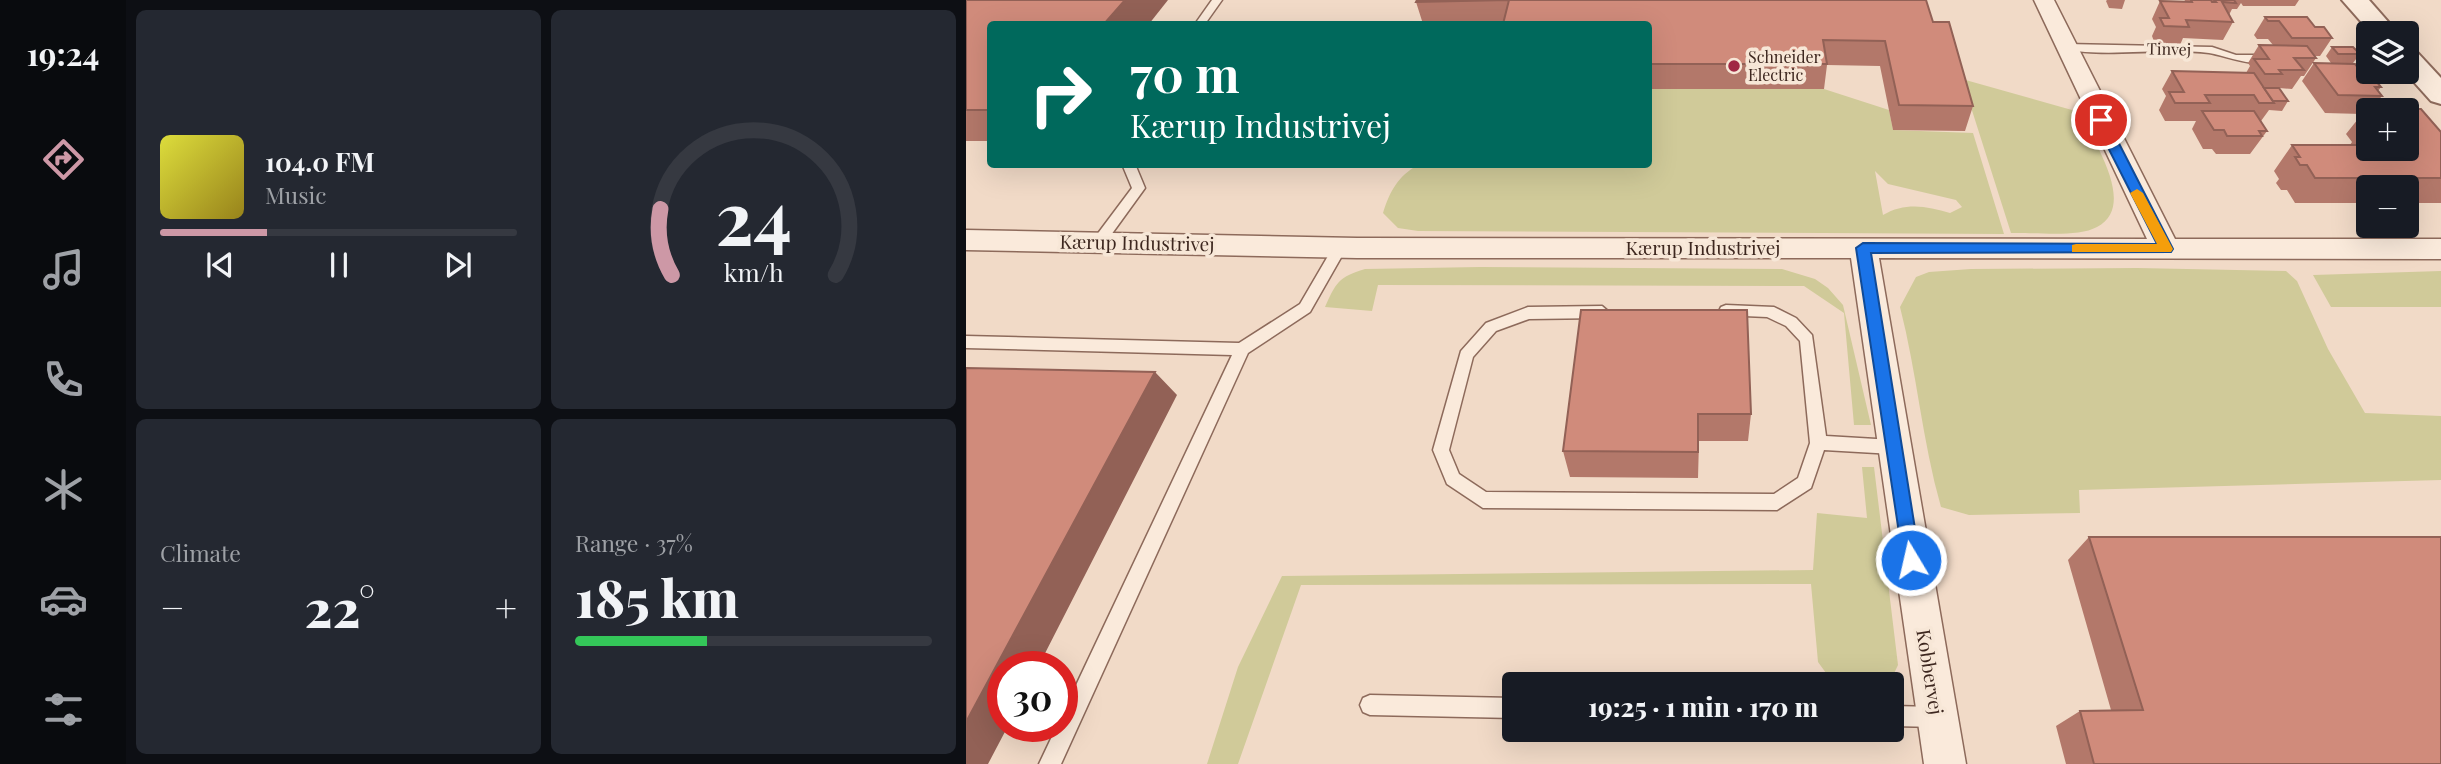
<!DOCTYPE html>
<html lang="en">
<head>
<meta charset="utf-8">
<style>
	body { margin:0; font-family:"Playfair Display",serif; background:#242831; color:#f1f3f6; height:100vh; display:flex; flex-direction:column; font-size:26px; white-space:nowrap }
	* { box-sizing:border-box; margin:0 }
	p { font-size:23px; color:#9ea1a6 }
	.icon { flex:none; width:38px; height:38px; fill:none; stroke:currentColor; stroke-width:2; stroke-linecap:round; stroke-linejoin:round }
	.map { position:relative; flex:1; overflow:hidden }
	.panel { display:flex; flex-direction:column; gap:10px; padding:10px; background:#0d0f14; width:840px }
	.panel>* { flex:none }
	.guide { position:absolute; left:21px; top:21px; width:665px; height:147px; border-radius:7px; box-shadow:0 7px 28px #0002; background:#00695c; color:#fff; overflow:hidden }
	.tools { position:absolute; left:1390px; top:21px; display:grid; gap:14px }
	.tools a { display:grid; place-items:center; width:63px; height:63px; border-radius:7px; background:#171b24; box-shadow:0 7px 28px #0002; font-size:35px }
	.speed { position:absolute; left:21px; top:651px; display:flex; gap:14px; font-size:35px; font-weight:700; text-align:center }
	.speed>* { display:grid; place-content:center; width:91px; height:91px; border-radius:50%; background:#171b24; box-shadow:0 7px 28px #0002; line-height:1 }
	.speed .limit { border:10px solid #d22; background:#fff; color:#111 }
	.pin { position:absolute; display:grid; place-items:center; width:60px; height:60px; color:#fff; margin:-30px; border:4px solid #fff; border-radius:50%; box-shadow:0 2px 7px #0007 }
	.me { position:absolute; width:77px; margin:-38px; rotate:351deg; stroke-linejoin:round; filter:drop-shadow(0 0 5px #0008) }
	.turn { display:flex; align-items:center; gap:24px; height:147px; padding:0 28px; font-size:32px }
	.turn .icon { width:91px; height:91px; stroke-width:2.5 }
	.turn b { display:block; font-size:49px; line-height:60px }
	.big { font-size:52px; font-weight:800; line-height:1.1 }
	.panel .tile { flex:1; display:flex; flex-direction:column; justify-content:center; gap:10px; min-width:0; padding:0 24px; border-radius:10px; background:#242831 }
	.panel .dial { align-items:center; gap:0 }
	.dial svg { height:182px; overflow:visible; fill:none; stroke:#363941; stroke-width:7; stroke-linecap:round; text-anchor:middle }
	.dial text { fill:#f1f3f6; stroke:none }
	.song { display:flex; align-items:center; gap:21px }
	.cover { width:84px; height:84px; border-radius:10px; background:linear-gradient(135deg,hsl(60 70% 55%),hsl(50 70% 35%)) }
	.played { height:7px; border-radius:4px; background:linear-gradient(90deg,#cd98a6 30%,#363941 30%) }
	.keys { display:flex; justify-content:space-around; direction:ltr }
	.heat { display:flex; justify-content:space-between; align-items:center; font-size:38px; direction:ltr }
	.charge { height:10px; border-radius:5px; background:linear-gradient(90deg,#34c759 37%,#363941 0) }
	.panel .tiles { flex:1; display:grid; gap:10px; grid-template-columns:repeat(2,1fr) }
	.trip { position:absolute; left:536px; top:672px; width:402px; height:70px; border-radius:7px; background:#171b24; box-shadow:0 7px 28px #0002; font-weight:800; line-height:70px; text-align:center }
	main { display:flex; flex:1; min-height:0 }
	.tabs { display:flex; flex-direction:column; width:126px; justify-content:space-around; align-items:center; background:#090b0e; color:#9ea1a6 }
	.tabs .icon { width:49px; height:49px }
	.tabs .active { color:#cd98a6 }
	.tabs b { font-size:32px; color:#f1f3f6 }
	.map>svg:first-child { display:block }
</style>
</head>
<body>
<main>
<nav class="tabs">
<b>19:24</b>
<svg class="icon active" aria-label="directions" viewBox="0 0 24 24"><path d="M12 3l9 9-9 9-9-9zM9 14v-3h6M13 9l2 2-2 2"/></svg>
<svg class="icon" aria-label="music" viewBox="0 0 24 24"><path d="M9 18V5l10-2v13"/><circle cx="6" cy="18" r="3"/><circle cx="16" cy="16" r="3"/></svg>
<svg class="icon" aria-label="phone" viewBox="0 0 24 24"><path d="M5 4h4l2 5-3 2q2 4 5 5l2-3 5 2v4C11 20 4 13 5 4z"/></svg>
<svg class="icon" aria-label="climate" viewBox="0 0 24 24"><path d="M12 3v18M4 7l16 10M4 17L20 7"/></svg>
<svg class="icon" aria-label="car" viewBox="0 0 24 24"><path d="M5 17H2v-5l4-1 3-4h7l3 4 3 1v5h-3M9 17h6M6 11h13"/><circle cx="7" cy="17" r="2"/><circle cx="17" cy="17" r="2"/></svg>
<svg class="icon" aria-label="filters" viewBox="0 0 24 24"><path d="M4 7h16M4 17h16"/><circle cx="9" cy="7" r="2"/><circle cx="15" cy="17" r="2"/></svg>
</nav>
<section class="panel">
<div class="tiles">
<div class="tile">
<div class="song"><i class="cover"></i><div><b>104.0 FM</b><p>Music</p></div></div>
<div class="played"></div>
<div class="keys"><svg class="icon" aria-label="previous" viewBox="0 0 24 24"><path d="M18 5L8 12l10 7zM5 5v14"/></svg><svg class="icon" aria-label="pause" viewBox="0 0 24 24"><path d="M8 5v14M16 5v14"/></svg><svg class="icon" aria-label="next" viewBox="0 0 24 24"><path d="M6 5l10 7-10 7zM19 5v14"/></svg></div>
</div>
<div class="tile dial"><svg viewBox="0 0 100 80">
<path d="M14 69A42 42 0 1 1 86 69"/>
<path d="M14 69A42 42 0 0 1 9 40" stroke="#cd98a6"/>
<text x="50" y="56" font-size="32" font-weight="700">24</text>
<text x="50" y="72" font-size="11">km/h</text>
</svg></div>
<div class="tile"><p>Climate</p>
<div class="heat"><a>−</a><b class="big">22°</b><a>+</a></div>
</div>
<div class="tile"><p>Range · 37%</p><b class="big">185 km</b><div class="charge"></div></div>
</div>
</section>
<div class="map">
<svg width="1475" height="764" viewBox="0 0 1475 764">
	<rect width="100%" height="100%" fill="#f1dac7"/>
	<g fill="#d0ca99" fill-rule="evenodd">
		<path d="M996 79 1113 112C1127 140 1172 206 1131 227 1111 238 1068 232 1045 233Z"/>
		<path d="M683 89H858L923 110 927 130 1007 133 1038 234 452 231 432 228 417 213C424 191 432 176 452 165L682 164ZM909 171 922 184 990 200 996 207 984 213C961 206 939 202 917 215Z"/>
		<path d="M514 267 816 269 849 279 862 288 877 305 905 425H888L878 313 838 286 412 285 406 311 359 307C370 283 372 277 399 269Z"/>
		<path d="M1171 268 1320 271 1331 281 1362 349 1399 413 1475 416V480L1113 490 1114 513 1003 515 975 507C956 440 951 373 934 307L950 277 963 272 1005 269Z"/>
		<polygon points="1475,271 1475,307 1365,307 1347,275"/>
		<polygon points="896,467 908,467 932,665 924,682 868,684 852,662 845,584 335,585 272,764 241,764 272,667 316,576 847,570 851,513 901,518"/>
	</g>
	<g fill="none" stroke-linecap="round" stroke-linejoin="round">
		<defs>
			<g id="service">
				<polygon points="246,0 256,0 239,24 229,24"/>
				<path d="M1100 44 1246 47 1270 55H1306L1312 58C1294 71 1262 56 1243 53 1195 47 1144 58 1096 49V45Z"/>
				<polygon points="156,164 169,164 179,188 137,246 127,246 125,243 127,240 166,188"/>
				<polygon points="374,242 381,247 344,312 282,353 95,764 73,764 91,726 96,726 96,715 266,355 0,348 0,336 273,343 334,304 369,244"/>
				<polygon points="760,305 808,307 830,318 846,335 860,436 927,440 933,442 935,447 933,452 927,454 858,450 845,488 811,510 517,508 481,484 467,450 495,351 520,323 562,307 636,306 643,312 636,318 563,319 530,331 507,357 483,450 493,474 520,492 808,494 832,478 844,443 834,341 820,326 801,317 755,315 753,311 755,307"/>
				<polygon points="404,695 548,698 548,718 404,715 397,712 394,705 397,698"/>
				<polygon points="926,706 971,707 978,710 981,717 978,724 971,727 926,726"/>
			</g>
			<polygon id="minor" points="1068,0 1088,0 1209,239 1475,239 1475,259 913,258 1000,764 958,764 885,258 391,258 0,250 0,230 391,238 1181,239"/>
			<g id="tertiary">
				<polygon points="1376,0 1403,0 1432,33 1405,33"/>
				<polygon points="1440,49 1450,51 1475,78 1475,104 1465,101 1439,72"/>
			</g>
		</defs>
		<use href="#service" stroke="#8d6a5b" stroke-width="3"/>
		<use href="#minor" stroke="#8d6a5b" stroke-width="3"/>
		<use href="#tertiary" stroke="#8d6a5b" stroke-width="4"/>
		<use href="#service" fill="#faeadb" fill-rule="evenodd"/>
		<use href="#minor" fill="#faeadb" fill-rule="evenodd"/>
		<use href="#tertiary" fill="#faeadb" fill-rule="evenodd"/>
	</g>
	<g fill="#b3786a" fill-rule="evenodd">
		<polygon points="0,0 24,24 24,141 0,141"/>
		<polygon points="451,0 960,0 967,22 1007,106 999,131 927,130 914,66 861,65 858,89 682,89 682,24 457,24 450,2"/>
		<polygon points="1141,0 1159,0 1156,9 1143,8 1140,1"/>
		<polygon points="1219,0 1333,0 1329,6 1277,6 1275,3 1271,9 1266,9 1263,15 1267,22 1257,40 1217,38 1214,45 1189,44 1186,36 1190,27 1186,19 1194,1 1218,2"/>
		<polygon points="1299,17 1349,27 1366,38 1354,56 1349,56 1350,58 1338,76 1335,76 1326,89 1313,88 1322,101 1316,111 1303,110 1295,121 1301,131 1284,154 1250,154 1246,149 1237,149 1226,129 1230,121 1199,121 1193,110 1200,96 1196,89 1206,71 1280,73 1284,66 1282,63 1293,45 1307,45 1302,39 1291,39 1288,35"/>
		<path d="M1366 47H1387L1394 54 1387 63H1372L1389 64 1398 75H1405L1415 87 1412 91 1416 96 1405 109H1455L1475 132V203H1440V187H1402V203H1329L1321 190H1315L1310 183 1313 179 1308 171 1326 145H1384L1386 142 1380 134 1396 114 1359 113 1336 81 1348 63H1365L1360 56ZM1402 110H1440V149H1402Z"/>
		<polygon points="615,310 785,414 782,441 733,441 732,478 604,477 597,451"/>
		<polygon points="1123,537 1475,764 1100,764 1090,726 1114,711 1145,710 1102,560"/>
	</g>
	<g fill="#926156">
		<polygon points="159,0 202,0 183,24 138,24"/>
		<polygon points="189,372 211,395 72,667 37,667 37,726 42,726 22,764 0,764 0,722"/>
	</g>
	<g fill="#d08b7b" stroke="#926156" stroke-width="2">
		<polygon points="0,0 159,0 138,24 24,24 24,110 0,110"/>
		<polygon points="451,0 960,0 967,22 983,22 1007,106 933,105 919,41 857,40 861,64 682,64 682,24 537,24 543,0 450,2"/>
		<polygon points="1225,0 1245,0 1246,2 1250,2 1248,0 1268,0 1270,3 1256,2 1267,22 1220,20 1223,27 1198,26 1194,18 1203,18 1194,1 1226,2"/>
		<polygon points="1299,17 1341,17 1349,27 1358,27 1366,38 1326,38 1313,21 1302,21"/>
		<polygon points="1293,45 1341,46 1350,58 1328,58 1338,70 1313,70 1316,74 1299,74 1288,59 1303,59"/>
		<polygon points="1366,47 1387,47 1394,54 1372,54"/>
		<polygon points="1348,63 1389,64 1398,75 1405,75 1415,87 1409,87 1416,96 1372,95"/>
		<polygon points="1206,71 1288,73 1308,103 1293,103 1288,95 1239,95 1244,103 1209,103 1203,92 1218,92"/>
		<polygon points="1298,88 1313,88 1322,101 1307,101"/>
		<polygon points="1400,109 1455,109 1475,132 1475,178 1349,178 1341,165 1334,165 1329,157 1334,157 1326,145 1402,145 1402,149 1440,149 1440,110 1402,111"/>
		<polygon points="1236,111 1288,111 1301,131 1293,131 1296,136 1261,136 1258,130 1248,130"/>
		<polygon points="615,310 781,310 785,414 732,414 732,452 597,451"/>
		<polygon points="0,368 189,372 0,722"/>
		<polygon points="1123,537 1475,537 1475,764 1128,764 1114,711 1177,710"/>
	</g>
	<polygon fill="#1a73e8" stroke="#114b97" stroke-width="2" points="1135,116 1141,120 1207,249 1205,252 905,253 954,560 952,566 945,569 938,566 890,248 897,243 1191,244 1128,120"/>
	<polygon fill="#f59e0b" points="1171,189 1177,193 1207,249 1205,252 1106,252 1106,245 1110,244 1191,244 1164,193"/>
	<circle fill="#a02844" stroke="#f7e7d7" stroke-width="2.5" cx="768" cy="66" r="7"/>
	<g text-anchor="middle" stroke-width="7" stroke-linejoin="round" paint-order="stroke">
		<g font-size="16" fill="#3d271f" stroke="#f7e7d7">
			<text transform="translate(1203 49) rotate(1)" y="6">Tinvej</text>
		</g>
		<g font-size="16" fill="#3d271f" stroke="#f7e7d7" text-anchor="start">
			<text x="782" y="63">Schneider<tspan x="782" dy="18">Electric</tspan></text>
		</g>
		<g font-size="19" fill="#3d271f" stroke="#f7e7d7">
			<text transform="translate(171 243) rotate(1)" y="7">Kærup Industrivej</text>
			<text x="737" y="255">Kærup Industrivej</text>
			<text transform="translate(964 672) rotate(81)" y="7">Kobbervej</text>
		</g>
	</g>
</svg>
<div class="tools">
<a><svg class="icon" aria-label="layers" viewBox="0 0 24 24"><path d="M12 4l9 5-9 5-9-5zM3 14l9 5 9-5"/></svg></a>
<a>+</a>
<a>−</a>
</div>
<div class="speed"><div class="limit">30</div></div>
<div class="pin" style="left:1135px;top:120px;background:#d93025"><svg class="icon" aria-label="arrive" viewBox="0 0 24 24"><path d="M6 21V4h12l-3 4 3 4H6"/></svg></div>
<svg class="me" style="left:945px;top:560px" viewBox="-20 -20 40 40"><circle r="17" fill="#1a73e8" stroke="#fff" stroke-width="3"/><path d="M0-11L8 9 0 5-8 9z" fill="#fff"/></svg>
<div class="trip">19:25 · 1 min · 170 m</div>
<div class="guide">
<div class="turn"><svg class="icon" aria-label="right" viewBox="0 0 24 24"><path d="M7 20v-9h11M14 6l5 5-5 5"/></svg><div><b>70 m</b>Kærup Industrivej</div></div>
</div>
</div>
</main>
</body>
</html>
